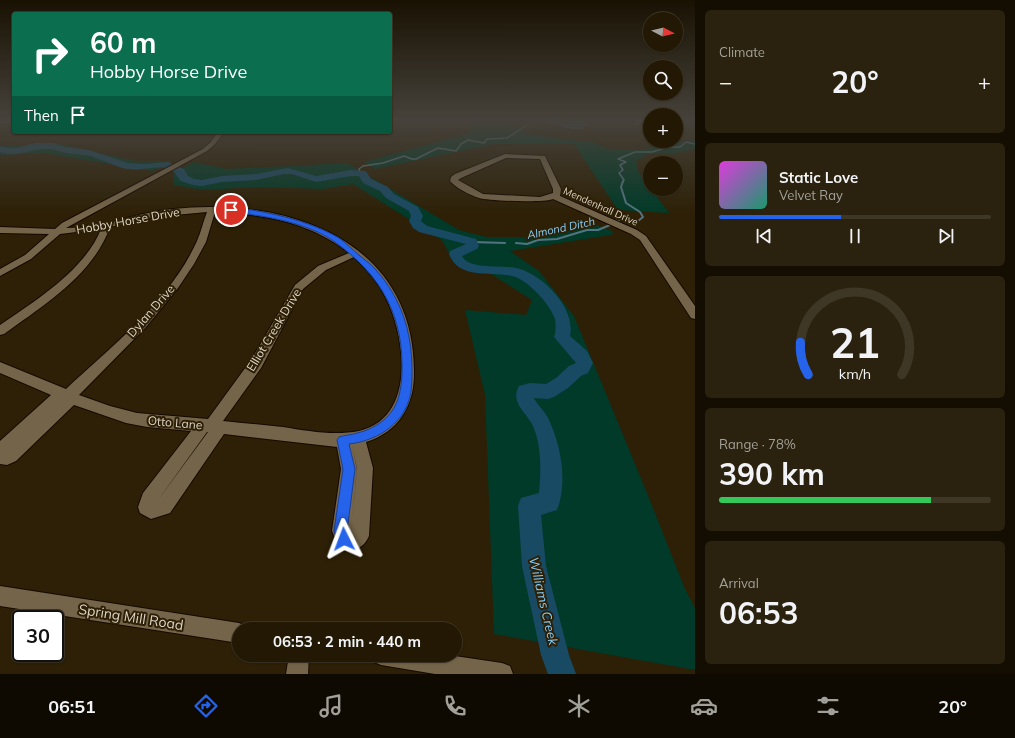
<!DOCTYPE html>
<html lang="en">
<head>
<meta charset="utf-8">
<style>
	body { margin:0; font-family:Mulish,sans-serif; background:#2a210e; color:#f1f3f6; height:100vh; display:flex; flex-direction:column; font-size:15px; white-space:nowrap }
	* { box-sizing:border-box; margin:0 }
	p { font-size:13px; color:#a2a09a }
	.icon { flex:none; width:22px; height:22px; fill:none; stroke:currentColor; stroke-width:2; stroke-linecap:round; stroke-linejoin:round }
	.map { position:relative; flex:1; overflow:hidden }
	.sheet { display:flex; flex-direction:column; gap:10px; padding:10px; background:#130d02; width:320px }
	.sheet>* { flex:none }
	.hud { position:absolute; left:12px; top:12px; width:380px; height:122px; border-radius:4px; box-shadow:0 1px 3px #0004,0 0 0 1px #3f3726; background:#0b6e4f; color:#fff; overflow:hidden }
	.needle { width:26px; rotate:97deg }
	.tools { position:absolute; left:643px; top:12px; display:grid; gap:8px }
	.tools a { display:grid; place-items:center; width:40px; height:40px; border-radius:50%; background:#221804; box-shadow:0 1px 3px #0004,0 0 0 1px #3f3726; font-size:20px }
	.speed { position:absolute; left:12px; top:610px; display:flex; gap:8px; font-size:20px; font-weight:700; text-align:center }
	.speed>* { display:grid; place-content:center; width:52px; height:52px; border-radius:50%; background:#221804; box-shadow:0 1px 3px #0004,0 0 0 1px #3f3726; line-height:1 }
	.speed .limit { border:2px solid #111; border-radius:6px; background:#fff; color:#111 }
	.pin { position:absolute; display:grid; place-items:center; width:34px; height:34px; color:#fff; margin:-17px; border:2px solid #fff; border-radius:50%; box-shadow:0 1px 4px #0007 }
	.me { position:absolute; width:44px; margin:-22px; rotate:357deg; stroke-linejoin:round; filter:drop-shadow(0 0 3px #0008) }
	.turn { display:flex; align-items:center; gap:14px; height:84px; padding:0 12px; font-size:18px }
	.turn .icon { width:52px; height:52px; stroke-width:2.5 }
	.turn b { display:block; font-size:28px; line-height:34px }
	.then { display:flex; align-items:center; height:38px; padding:0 12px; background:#0003; gap:8px; font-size:15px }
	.big { font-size:30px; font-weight:700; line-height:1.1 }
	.sheet .widget { flex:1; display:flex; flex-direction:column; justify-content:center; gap:6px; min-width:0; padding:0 14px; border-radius:6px; background:#2a210e }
	.sheet .dial { align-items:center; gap:0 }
	.dial svg { height:104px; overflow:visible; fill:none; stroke:#3f3726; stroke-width:7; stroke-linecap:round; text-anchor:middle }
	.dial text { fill:#f1f3f6; stroke:none }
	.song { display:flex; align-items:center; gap:12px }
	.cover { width:48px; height:48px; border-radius:6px; background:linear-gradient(135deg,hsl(300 70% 55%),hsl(160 70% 35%)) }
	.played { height:4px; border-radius:2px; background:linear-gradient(90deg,#2563eb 45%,#3f3726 45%) }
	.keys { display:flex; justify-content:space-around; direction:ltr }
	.heat { display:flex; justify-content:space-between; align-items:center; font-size:22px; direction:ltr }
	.charge { height:6px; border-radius:3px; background:linear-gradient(90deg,#34c759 78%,#3f3726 0) }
	.trip { position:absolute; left:232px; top:622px; width:230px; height:40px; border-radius:20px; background:#221804; box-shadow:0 1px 3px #0004,0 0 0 1px #3f3726; font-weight:700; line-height:40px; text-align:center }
	.dock { display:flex; height:64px; justify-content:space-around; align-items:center; background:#0e0a02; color:#a2a09a }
	.dock .icon { width:28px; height:28px }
	.dock .selected { color:#2563eb }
	.dock b { font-size:18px; color:#f1f3f6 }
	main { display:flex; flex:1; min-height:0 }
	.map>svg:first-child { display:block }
</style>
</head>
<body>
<main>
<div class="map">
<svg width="695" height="674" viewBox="0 0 695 674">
	<rect width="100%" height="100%" fill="#2d2006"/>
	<g fill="#013a28">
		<polygon points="471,119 494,119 512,124 529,134 561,139 593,142 610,150 647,149 660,144 694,140 695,139 695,149 676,153 648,154 636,161 638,171 669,213 618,210 574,144 494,144 375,169 364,162 470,133"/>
		<polygon points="60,144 135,161 172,161 153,171 43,153 0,155 0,146"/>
		<polygon points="194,162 227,169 347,163 459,230 487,237 528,237 596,225 614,232 610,235 510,251 539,271 574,316 647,493 685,589 695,608 695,670 494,634 485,395 465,310 526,315 532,300 491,274 454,263 442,240 353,184 323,189 258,187 203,190 174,185 173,174"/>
	</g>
	<polygon fill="#194a64" stroke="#547381" points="535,119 588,119 589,121 583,128 571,128"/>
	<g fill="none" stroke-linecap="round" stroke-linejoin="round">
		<g stroke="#547381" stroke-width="1.5">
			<polyline points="360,172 359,169 363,166 383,163 404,156 412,159 416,159 438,148 456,151 461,144 468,140 484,143 487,139 507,138 527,125"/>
			<polyline points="623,182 624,180 619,173 623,170 620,165 626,162 618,159 635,152 652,152 668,147 680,147 686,142 695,144"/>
		</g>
		<g stroke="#547381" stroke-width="2">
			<polyline points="615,221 621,219 638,221 643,217 640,212 626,203 621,187 623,181"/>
			<polyline points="472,242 505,243"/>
			<polyline points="516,243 527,244 538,240 557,239 587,230 598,230 610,225"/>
		</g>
		<path fill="#194a64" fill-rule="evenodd" d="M35 143H53L65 147 89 150 128 163 144 164 168 162 184 169 188 176 194 179 202 180 222 176 256 174 288 168 316 176 351 170 366 171 371 179 388 187 394 194 418 207 423 216 421 221 427 226 476 239 479 246 477 249 462 256C469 271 506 264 520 269 545 277 576 309 570 336L587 351 593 363 588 373 581 376 568 388 554 397 548 399 534 398C537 405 545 411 548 418 561 444 568 483 557 510L541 515 546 566 569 655 576 674H548L541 655 522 566 518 506 521 498 539 493C541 472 542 444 532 424 525 411 510 402 519 386L530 383 546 384 556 378 569 366 576 363 554 337C556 331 556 325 555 319 550 304 527 279 512 276 490 271 459 280 449 254L450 251 466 244 419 232 413 228 409 221 411 216 409 211 386 198 380 191 363 183 359 176H351L316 182 292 174H284L256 180 222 182 202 186 193 185 181 181C176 176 175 169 166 168 154 166 140 171 127 169 113 166 100 158 86 155 78 154 70 154 62 152 58 151 54 149 50 149 33 147 18 159 0 152V146C17 151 18 147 35 143Z"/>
		<defs>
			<g id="minor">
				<rect x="0" y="119" width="14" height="4"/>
				<polygon points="638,119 645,119 639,125 635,125 634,124"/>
				<path d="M218 132H224L215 144 207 151 66 228C103 227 136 213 173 209 284 197 413 238 414 370 415 404 400 431 366 442L373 468 369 536C362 552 351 551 338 545L332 531 341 469 337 447 224 434 170 513 151 519 140 513 138 507 143 493 191 431 147 427 126 423 74 405 16 461 7 465 0 464V441L51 395 0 373V362L66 389C113 345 170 301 197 241 201 232 203 222 207 212L153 217 110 227C93 275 44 305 4 334L0 335V325C35 301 85 270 101 229L60 234 31 259 0 276V269L25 255 49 234 0 233V227L55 229 62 223 203 149 211 142ZM215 212C263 214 310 222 349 253L318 266 295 285 251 360 208 419 137 413 110 406 79 395 146 327 178 288 194 264 206 242ZM354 257C367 269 379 283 386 298 406 338 416 418 359 431 334 436 308 431 283 427 263 425 243 423 223 421L261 368 303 289 326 270ZM207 432H208L158 500ZM352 445 357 468 351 532 357 469Z"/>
				<path d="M505 154 545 156 561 189 560 196 637 230 646 236 695 306V319L691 318 640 240 631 234 553 199C544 203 490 201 479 198 470 195 456 188 450 181L451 177 455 174ZM506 158 540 159 553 189V193L540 197 483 194 458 180 461 178Z"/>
				<polygon points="0,586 239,623 246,626 247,629 239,629 239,643 0,606"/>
				<polygon points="289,655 309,655 308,674 286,674"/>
				<polygon points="371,655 448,655 502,663 510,666 513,674 435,674 381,665 374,662"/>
			</g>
		</defs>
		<use href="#minor" stroke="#150900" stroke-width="2"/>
		<use href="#minor" fill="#746449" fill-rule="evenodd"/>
	</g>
	<linearGradient id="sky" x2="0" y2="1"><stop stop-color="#191203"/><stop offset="0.56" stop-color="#46423b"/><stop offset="1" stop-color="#46423b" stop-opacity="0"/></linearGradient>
	<rect width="695" height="214" fill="url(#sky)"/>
	<path fill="#2563eb" stroke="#184099" d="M229 209C243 207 262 212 277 215 298 220 320 227 339 238 346 243 353 250 360 256 365 260 371 264 376 270 401 298 412 332 412 370 412 380 412 390 409 400 401 426 375 441 349 444L355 469 347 531 350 539 348 544 344 546 339 544 334 531 343 469 337 440 339 437C345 435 351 435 357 433 367 431 379 425 386 418 399 406 401 390 402 374 404 316 382 276 335 242 307 222 265 216 231 212H229Z"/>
	<g text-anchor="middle" stroke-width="4" stroke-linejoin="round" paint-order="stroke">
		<g font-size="10" fill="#ddd4c5" stroke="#2d2006">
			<text transform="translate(601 206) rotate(24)" y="4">Mendenhall Drive</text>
		</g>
		<g font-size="11" font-style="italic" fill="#87cdf7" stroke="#2d2006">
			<text transform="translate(561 228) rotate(-12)" y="4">Almond Ditch</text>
		</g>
		<g font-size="12" fill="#ddd4c5" stroke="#2d2006">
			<text transform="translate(128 221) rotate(-10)" y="4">Hobby Horse Drive</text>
			<text transform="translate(151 311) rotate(-49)" y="4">Dylan Drive</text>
			<text transform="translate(274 330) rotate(-59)" y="4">Elliot Creek Drive</text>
			<text transform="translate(175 423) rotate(5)" y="4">Otto Lane</text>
		</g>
		<g font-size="13" font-style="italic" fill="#87cdf7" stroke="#2d2006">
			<text transform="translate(544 601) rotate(77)" y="5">Williams Creek</text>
		</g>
		<g font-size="14" fill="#ddd4c5" stroke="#2d2006">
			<text transform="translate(131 617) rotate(9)" y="5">Spring Mill Road</text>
		</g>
	</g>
</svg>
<div class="tools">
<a><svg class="needle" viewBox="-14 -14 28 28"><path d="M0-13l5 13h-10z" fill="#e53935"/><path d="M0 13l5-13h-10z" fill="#a2a09a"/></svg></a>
<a><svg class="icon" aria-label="search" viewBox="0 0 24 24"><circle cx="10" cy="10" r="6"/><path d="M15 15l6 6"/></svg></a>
<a>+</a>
<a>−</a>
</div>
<div class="speed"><div class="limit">30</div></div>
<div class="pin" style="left:231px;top:210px;background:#d93025"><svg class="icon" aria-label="arrive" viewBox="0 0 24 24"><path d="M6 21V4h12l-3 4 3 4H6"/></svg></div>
<svg class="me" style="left:344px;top:539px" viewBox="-20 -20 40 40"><path d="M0-17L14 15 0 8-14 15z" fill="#2563eb" stroke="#fff" stroke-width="4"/></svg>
<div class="trip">06:53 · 2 min · 440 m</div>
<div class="hud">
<div class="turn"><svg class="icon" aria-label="right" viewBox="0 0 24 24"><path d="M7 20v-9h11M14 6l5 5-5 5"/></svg><div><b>60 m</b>Hobby Horse Drive</div></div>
<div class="then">Then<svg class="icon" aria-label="arrive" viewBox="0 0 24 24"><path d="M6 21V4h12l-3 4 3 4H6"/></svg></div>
</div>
</div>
<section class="sheet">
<div class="widget"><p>Climate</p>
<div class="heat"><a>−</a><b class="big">20°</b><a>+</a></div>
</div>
<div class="widget">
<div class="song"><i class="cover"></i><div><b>Static Love</b><p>Velvet Ray</p></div></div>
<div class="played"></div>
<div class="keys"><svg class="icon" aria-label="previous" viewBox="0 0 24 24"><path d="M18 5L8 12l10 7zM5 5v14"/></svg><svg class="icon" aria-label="pause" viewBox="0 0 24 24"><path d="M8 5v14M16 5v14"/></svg><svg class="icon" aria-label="next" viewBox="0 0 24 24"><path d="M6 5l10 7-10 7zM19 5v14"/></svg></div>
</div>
<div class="widget dial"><svg viewBox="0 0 100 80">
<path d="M14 69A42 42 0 1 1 86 69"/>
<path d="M14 69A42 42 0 0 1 8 44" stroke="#2563eb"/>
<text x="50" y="56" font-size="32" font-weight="700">21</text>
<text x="50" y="72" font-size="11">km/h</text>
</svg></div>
<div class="widget"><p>Range · 78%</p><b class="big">390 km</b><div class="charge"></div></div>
<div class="widget"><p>Arrival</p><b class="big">06:53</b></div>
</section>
</main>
<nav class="dock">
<b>06:51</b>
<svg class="icon selected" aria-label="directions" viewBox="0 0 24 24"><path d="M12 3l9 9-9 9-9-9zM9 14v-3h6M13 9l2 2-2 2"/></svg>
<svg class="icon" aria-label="music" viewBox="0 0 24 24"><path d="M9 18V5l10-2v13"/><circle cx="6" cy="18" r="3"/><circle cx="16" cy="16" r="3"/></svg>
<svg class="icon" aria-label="phone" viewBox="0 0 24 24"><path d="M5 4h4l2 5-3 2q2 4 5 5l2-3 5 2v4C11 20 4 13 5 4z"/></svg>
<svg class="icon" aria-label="climate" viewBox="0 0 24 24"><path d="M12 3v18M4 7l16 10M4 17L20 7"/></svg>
<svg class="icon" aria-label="car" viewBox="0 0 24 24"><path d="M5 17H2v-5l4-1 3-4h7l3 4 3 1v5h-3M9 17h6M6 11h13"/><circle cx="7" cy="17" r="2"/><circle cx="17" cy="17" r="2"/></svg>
<svg class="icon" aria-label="filters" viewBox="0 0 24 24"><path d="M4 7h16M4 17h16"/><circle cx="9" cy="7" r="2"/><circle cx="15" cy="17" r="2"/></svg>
<b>20°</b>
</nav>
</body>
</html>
